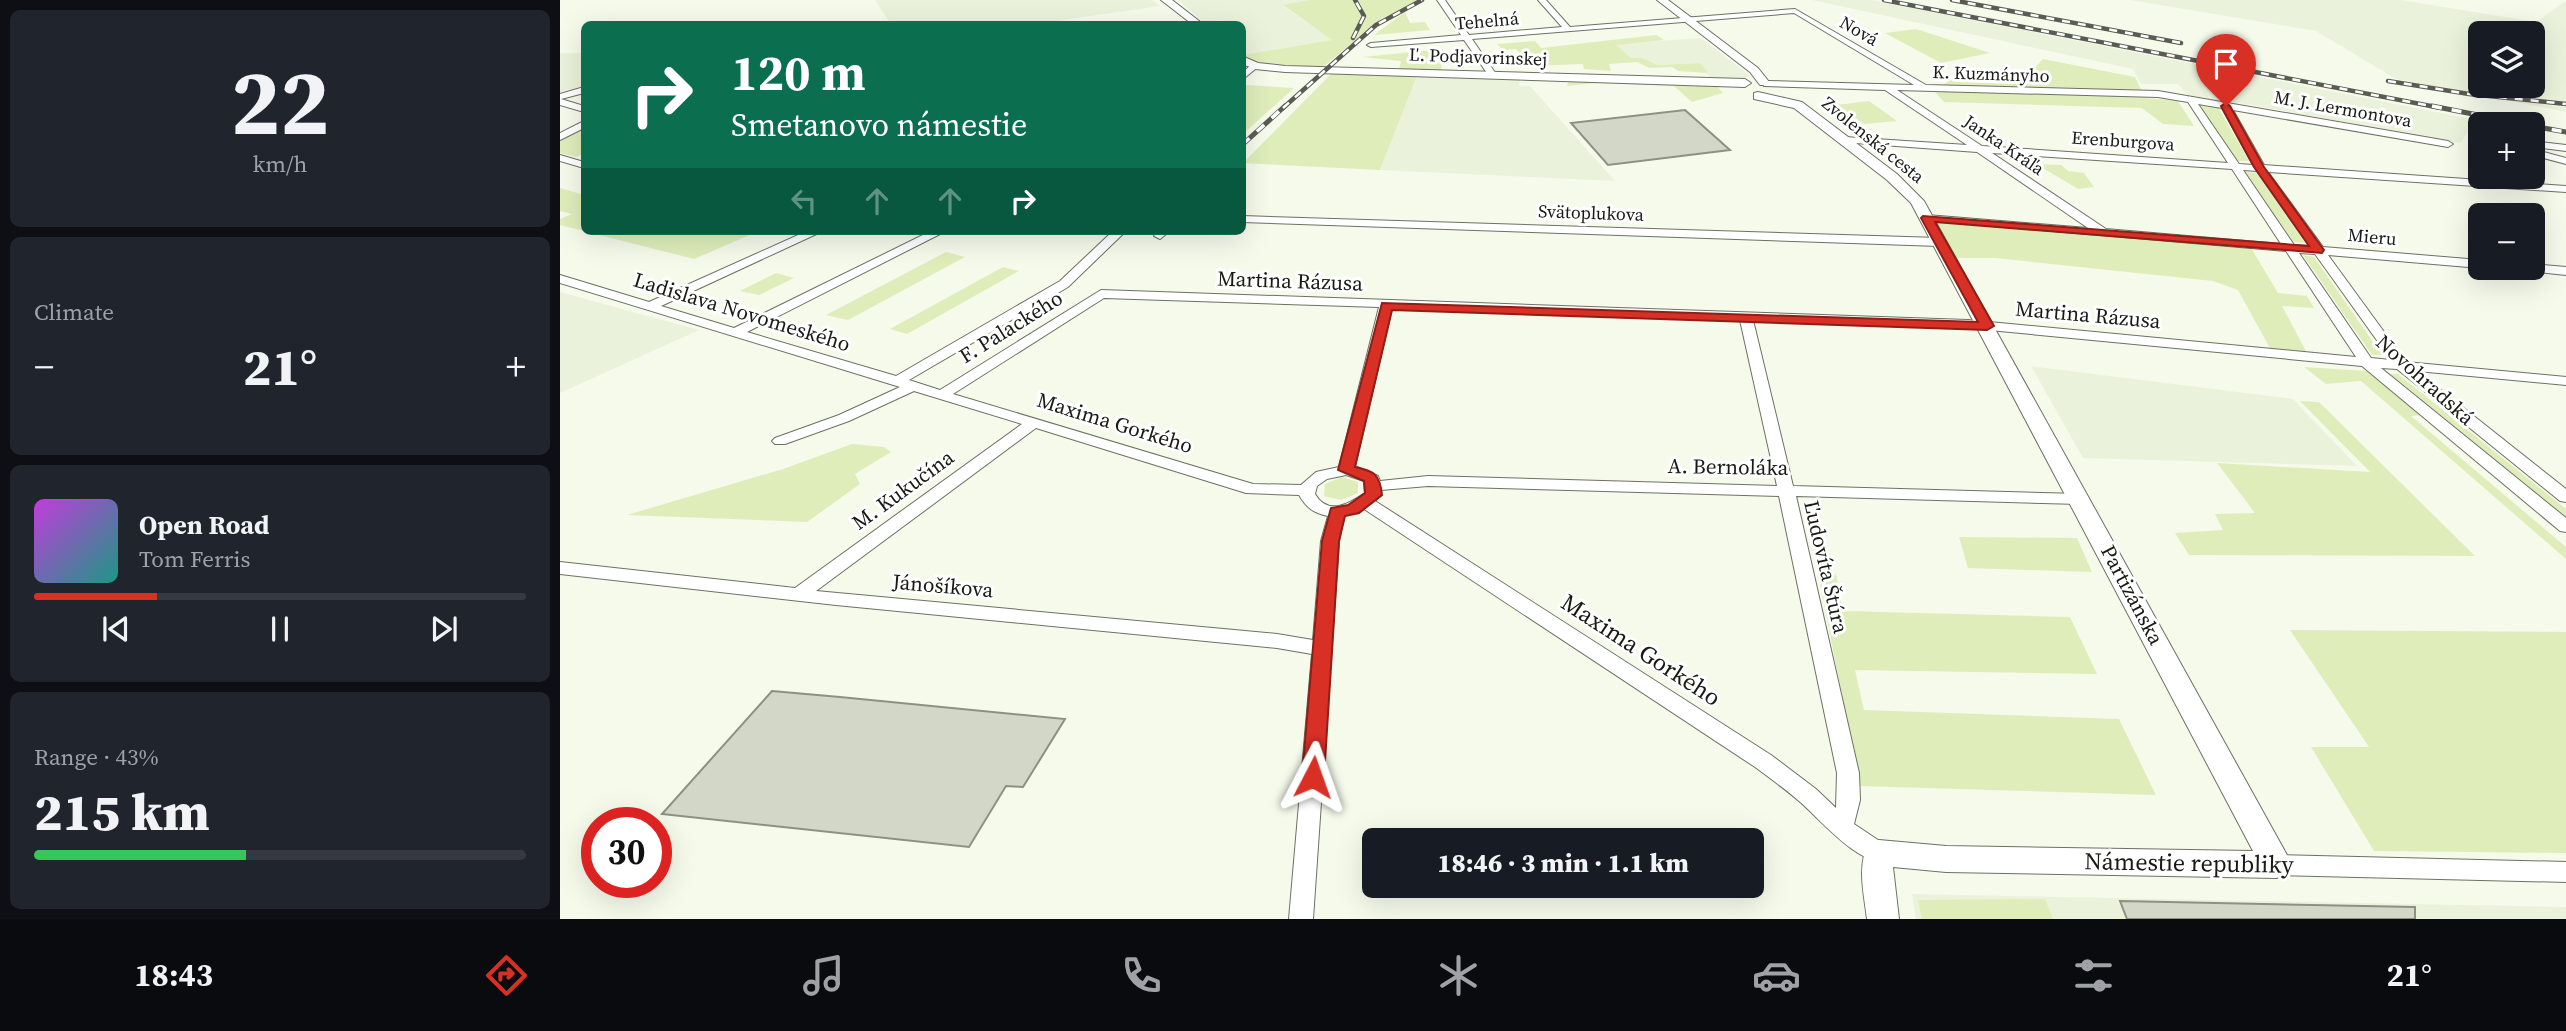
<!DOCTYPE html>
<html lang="en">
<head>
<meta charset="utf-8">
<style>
	body { margin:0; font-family:"Source Serif 4",serif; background:#20242c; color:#f1f3f6; height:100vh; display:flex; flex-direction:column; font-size:26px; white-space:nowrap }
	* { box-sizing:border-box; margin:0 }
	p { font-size:23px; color:#9ea1a6 }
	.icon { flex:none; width:38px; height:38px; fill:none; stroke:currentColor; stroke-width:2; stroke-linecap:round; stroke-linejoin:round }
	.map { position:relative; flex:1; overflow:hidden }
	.drawer { display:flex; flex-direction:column; gap:10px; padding:10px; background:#0d0f14; width:560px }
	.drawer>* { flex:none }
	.top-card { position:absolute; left:21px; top:21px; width:665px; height:214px; border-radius:10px; box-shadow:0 7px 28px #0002; background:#0b6e4f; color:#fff; overflow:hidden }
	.fabs { position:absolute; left:1908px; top:21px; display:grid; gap:14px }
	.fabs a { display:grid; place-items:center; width:77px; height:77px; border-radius:10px; background:#171b24; box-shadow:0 7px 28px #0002; font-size:35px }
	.speed { position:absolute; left:21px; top:807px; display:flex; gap:14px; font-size:35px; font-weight:700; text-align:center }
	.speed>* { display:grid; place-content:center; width:91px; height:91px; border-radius:50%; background:#171b24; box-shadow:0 7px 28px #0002; line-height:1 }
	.speed .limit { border:10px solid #d22; background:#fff; color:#111 }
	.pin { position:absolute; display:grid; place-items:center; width:60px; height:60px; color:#fff; margin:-72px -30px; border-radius:50% 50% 50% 0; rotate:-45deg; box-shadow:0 0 7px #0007 }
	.pin .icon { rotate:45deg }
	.me { position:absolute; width:77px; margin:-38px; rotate:4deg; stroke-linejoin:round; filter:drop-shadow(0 0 5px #0008) }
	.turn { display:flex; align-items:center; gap:24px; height:147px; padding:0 35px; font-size:32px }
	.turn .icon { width:91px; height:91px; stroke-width:2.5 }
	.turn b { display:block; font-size:49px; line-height:60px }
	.lanes { display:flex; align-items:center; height:66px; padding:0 35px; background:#0003; justify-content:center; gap:35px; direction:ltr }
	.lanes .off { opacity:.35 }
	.big { font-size:52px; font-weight:800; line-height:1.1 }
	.drawer .tile { flex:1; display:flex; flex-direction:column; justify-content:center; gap:10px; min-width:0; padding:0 24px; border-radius:10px; background:#20242c }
	.drawer .dial { align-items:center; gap:0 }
	.dial b { font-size:91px; line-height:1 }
	.song { display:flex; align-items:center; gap:21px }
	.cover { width:84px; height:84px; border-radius:10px; background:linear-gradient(135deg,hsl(290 70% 55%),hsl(170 70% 35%)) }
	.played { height:7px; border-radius:4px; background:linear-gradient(90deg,#d93025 25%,#363941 25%) }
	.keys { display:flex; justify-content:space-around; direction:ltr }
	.heat { display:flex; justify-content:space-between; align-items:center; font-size:38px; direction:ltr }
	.charge { height:10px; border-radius:5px; background:linear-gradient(90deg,#34c759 43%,#363941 0) }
	.trip { position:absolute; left:802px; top:828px; width:402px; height:70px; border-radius:10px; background:#171b24; box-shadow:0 7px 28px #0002; font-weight:800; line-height:70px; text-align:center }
	.menu { display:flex; height:112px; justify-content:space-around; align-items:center; background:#090b0e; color:#9ea1a6 }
	.menu .icon { width:49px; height:49px }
	.menu .on { color:#d93025 }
	.menu b { font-size:32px; color:#f1f3f6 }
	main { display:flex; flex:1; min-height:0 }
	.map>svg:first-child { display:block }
</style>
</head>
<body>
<main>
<section class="drawer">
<div class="tile dial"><b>22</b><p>km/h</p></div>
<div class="tile"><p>Climate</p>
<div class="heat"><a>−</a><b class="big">21°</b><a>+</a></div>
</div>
<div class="tile">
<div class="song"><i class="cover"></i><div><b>Open Road</b><p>Tom Ferris</p></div></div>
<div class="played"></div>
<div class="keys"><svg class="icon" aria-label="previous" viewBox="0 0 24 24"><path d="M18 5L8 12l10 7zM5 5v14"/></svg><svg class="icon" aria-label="pause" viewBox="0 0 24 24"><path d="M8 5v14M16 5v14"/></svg><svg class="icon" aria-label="next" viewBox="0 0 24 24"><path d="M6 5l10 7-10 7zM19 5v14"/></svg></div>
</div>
<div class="tile"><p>Range · 43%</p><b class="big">215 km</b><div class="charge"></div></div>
</section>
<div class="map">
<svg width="2006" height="919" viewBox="0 0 2006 919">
	<rect width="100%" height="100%" fill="#f6faeb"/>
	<g fill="#ebf2db" fill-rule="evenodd">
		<polygon points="315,0 592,0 600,6 474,24 331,24"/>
		<polygon points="618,0 750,0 723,6 773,40 683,55 682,24 646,24"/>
		<polygon points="1252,0 1311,0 1917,120 1900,143 1657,99 1641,84 1650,99 1628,95 1618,84 1581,84 1573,69"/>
		<path d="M1570 0H1841L1976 22 2006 1V112L1836 79 1756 31ZM1920 33H1972V86H1920Z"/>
		<polygon points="1141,38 1190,76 1181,79 1151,79 1140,63 1098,65 1082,58 1071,58 1056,44"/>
		<polygon points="0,53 24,53 24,88 0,94"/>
		<polygon points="857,76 960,80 959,86 970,86 1055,181 820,170"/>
		<polygon points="0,292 139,330 0,393"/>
		<polygon points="1471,366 1733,399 1797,466 1523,458"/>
		<polygon points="1352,894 2006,907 2006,919 1356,919"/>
	</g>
	<g fill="#dfedbb">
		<polygon points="750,0 863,0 822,18 762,68 700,64 683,55 772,40 723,5"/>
		<polygon points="845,12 850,23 865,22 870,30 814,35"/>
		<polygon points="1356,29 1430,53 1381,63 1325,33"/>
		<polygon points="1096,35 1104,40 1057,45 1071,58 1082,58 1098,65 1140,63 1148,73 1118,71 1112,67 1089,68 1077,62 1049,64 1051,71 1024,69 1023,64 969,66 956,49 943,50 937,44 975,41 981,48"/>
		<polygon points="883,49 881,70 839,69 841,61 802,57"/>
		<polygon points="1483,59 1575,77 1585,98 1618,101 1634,126 1603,124 1582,108 1384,102 1373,90 1393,79 1465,79"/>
		<polygon points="772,73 857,76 820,170 683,163"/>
		<polygon points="1009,79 1155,84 1163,93 1132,102 1114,86 1037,83 1007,86"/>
		<polygon points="687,85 734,88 683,134 683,89"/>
		<polygon points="1309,101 1337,121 1304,124 1277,105"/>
		<polygon points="1640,106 1658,107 1689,161 1677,161"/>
		<polygon points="19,129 24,130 24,154 16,157 0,153 0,140"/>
		<polygon points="1476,164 1501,165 1508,171 1524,173 1534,187 1518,189"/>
		<polygon points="1685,172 1697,173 1745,243 1733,242"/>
		<polygon points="0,188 24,195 24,231 164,231 177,234 199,231 134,259 0,225 0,219 12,214 0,211"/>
		<polygon points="1374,218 1691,248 1718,293 1747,296 1754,308 1722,306 1747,353 1711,350 1678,290 1653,281 1435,258 1396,258"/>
		<polygon points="386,252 405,257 288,320 266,315"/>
		<polygon points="1743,255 1754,257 1822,355 1812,355"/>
		<polygon points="443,267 459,271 347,334 330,329"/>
		<polygon points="216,273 234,278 199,295 180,291"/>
		<polygon points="1744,367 1807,371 1862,415 1851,416 2006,547 2006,559 1801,381 1766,384"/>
		<polygon points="1830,374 1838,374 2006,509 2006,517"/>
		<polygon points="1740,401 1759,402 1915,556 1629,555 1615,533 1663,530 1655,514 1695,513 1657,463 1810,472"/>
		<polygon points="292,444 324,447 331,452 295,474 300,484 247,522 67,515 223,469"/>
		<polygon points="782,477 798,482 798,493 781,500 764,496 765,484"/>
		<polygon points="1399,537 1517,538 1532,572 1408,568"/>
		<polygon points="1258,574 1276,574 1283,611 1510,617 1537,674 1295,670 1304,710 1559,719 1596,795 1300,786"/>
		<polygon points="1730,630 2006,632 2006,853 1814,851 1751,747 1809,747"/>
		<polygon points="1485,899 1493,919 1362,919 1358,900"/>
	</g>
	<g fill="#d3d7c8" stroke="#8d9183" stroke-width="2">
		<polygon points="1125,110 1170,150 1048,165 1011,123"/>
		<polygon points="212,691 280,697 505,719 463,787 446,786 409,847 102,814"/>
		<polygon points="1560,901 1855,907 1855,919 1567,919"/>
	</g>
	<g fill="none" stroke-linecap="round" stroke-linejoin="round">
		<defs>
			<g id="minor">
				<path d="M877 0H885L909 35 1002 27 978 0H986L1010 27 1235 9 1366 85 1598 91 1888 141 1893 144 1888 147 1673 110 1704 165 2006 186V192L1708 172 1763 247 1920 260V268L1768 255 1846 362 2006 377V385L1857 371 2006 489V502L2000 501 1837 369 1821 368 2006 518V532L2000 531 1802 366 1408 328 1193 320 1233 486 1520 494 1528 499 1520 504 1236 496 1299 773 1300 800 1294 824 1327 846 1331 853 1327 860C1301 869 1258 817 1239 801 1225 789 1210 778 1195 767L804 509 784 516 779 541 753 919H729L752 654 717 648 276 605 0 574V562L235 588 462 424 354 391 289 421 225 444H215L212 441 215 438 279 415 340 387 0 283V275L89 302 247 231H263L101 306 174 328 371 231H386L187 332 336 376 500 281 553 231H566L508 287 349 380 380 390 541 290 1408 320 1796 357 1726 251 1363 220 1361 218 1367 215 1528 228 1417 152 1282 142V138L1285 137 1407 145 1325 90 1204 86 1203 84 1207 81 1354 85 1234 13 912 39 936 74 932 77 929 76 904 40 811 47 807 45 811 43 901 35ZM1337 90 1598 97 1628 102 1668 163 1422 146ZM1638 104 1662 108 1693 165 1679 164ZM1432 153 1672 169 1721 244 1546 229ZM1683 170 1697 171 1750 246 1734 245ZM1739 253 1755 254 1831 360 1811 358ZM544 298 819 307 779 467 756 472 741 485 693 484 393 394ZM832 308 1180 320 1217 486 868 476 820 481 818 476 795 466ZM476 428 686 493 739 495C746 507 753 513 768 516L761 541 753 640 717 634 256 591ZM786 475 804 481 805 493C789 504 768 516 755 494L757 486 767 479ZM868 486 1219 496 1277 773 1276 808 1256 789 1211 755 815 501 821 495V490Z"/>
				<polygon points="692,64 699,66 682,80 682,73"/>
				<polygon points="24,87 24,93 1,99 24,106 24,112 0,105 0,94"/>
				<polygon points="24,121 24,128 0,140 0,133"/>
				<polygon points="1979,142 2006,145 2006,151 1982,148 1980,151 2006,158 2006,164 1972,155 1972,147"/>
				<polygon points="0,155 24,162 24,168 0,161"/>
				<polygon points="682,216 1379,238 1385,242 1379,246 682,222"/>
				<polygon points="598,231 610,231 600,239 594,236"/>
				<polygon points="1972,264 2006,267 2006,275 1967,271 1965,268 1972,268"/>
				<polygon points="1716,855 2006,862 2006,882 1716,875 1708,872 1704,865 1708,858"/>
			</g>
			<g id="tertiary">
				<polygon points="601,0 612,0 643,24 632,24"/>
				<polygon points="1097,0 1108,0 1198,68 1210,83 1208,85 1200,85 1190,72"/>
				<polygon points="682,56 698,63 725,66 1185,79 1191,83 1185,87 725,72 695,69 682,64"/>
				<path d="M1198 92 1242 102 1337 174 1364 201 1727 855 1731 865 1727 875 1716 878 1386 872 1333 867 1339 919H1307C1304 894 1297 867 1308 844L1319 840 1386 846 1693 851 1351 203 1327 180 1234 108 1194 99V93Z"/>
			</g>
		</defs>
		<use href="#minor" stroke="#6d7164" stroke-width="2"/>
		<use href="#tertiary" stroke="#6d7164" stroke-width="2"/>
		<use href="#minor" fill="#fff" fill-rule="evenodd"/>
		<use href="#tertiary" fill="#fff" fill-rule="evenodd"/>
		<defs>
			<g id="rail-far1">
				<polyline points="1324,0 1881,108"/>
				<polyline points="1392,0 1621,43"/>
				<polyline points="793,38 804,16 795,0"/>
				<polyline points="1828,81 1909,94 2006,104"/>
				<polyline points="723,108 816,25 862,0"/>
			</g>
			<g id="rail">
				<polyline points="1872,106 1964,124"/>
				<polyline points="1972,126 2006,132"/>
				<polyline points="682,145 725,106"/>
			</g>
		</defs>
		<use href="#rail-far1" stroke="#5a5c54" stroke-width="4.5"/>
		<use href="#rail" stroke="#5a5c54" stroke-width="5"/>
		<use href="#rail-far1" stroke="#fff" stroke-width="2.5" stroke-dasharray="8" stroke-linecap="butt"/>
		<use href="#rail" stroke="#fff" stroke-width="3.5" stroke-dasharray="10" stroke-linecap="butt"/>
	</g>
	<path fill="#d93025" stroke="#8d1f18" stroke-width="2" d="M1666 103 1670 106 1704 167 1764 250 1762 253 1375 222 1434 326 1427 330 832 310 795 467C814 471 820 474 822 495L799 513 785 516 779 541 764 777 760 783 753 786 745 783 742 777 762 541 771 508 788 505 805 493 804 481 778 470 822 303 1418 322 1361 218 1363 216 1749 246 1694 167 1661 106Z"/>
	<g text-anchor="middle" stroke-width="6" stroke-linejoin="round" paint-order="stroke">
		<g font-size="18" fill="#181a14" stroke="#fff">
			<text transform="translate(927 21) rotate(-5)" y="6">Tehelná</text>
			<text transform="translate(1299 31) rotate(30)" y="6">Nová</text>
			<text transform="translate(918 57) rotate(2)" y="6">Ľ. Podjavorinskej</text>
			<text transform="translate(1431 74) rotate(2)" y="6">K. Kuzmányho</text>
			<text transform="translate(1783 109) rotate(10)" y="6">M. J. Lermontova</text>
			<text transform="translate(1313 140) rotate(39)" y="6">Zvolenská cesta</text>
			<text transform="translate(1563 141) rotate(4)" y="6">Erenburgova</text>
			<text transform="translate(1444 145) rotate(34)" y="6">Janka Kráľa</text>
			<text transform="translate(1031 213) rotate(2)" y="6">Svätoplukova</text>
			<text transform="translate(1812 237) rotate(5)" y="6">Mieru</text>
		</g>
		<g font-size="21" fill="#181a14" stroke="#fff">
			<text transform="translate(730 281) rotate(2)" y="7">Martina Rázusa</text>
			<text transform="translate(182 312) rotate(17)" y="7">Ladislava Novomeského</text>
			<text transform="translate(1528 315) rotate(5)" y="7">Martina Rázusa</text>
			<text transform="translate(451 327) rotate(-32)" y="7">F. Palackého</text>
			<text transform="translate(1865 380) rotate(42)" y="7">Novohradská</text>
			<text transform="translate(555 423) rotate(17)" y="7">Maxima Gorkého</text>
			<text transform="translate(1168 467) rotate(1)" y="7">A. Bernoláka</text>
			<text transform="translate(343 490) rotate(-36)" y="7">M. Kukučína</text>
			<text transform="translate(1266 567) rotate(77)" y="7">Ľudovíta Štúra</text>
			<text transform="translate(383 586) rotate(5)" y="7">Jánošíkova</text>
			<text transform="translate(1572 595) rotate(62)" y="7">Partizánska</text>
		</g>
		<g font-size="24" fill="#181a14" stroke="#fff">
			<text transform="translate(1081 650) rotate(33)" y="8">Maxima Gorkého</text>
			<text transform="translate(1629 863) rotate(1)" y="8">Námestie republiky</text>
		</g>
	</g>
</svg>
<div class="fabs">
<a><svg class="icon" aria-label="layers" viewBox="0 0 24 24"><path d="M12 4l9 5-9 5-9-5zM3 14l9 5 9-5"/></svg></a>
<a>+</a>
<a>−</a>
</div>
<div class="speed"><div class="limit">30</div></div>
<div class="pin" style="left:1666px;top:106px;background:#d93025"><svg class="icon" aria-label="arrive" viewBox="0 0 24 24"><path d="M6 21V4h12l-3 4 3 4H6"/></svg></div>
<svg class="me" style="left:753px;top:777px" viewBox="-20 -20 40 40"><path d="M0-17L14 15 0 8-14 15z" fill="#d93025" stroke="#fff" stroke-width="4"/></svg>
<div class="trip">18:46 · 3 min · 1.1 km</div>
<div class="top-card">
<div class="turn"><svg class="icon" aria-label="right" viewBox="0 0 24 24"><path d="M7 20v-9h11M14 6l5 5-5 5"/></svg><div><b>120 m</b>Smetanovo námestie</div></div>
<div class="lanes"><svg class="icon off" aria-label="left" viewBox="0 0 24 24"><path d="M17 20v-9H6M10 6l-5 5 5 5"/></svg><svg class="icon off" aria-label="ahead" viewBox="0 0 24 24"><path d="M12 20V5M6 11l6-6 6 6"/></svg><svg class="icon off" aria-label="ahead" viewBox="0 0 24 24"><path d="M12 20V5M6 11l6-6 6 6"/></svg><svg class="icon" aria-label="right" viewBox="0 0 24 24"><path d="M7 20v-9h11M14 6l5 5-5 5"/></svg></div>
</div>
</div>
</main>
<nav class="menu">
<b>18:43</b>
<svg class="icon on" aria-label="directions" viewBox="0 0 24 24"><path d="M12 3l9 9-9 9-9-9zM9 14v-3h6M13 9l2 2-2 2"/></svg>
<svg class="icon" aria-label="music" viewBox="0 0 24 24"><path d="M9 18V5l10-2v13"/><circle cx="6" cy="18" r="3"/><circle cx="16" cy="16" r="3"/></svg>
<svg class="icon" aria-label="phone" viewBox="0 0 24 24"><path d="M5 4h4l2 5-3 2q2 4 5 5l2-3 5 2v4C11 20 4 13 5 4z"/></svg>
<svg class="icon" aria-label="climate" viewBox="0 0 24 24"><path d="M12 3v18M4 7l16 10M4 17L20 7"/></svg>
<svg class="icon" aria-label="car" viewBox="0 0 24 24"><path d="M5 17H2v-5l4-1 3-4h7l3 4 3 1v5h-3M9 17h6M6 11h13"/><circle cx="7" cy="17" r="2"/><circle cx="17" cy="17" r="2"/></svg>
<svg class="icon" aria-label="filters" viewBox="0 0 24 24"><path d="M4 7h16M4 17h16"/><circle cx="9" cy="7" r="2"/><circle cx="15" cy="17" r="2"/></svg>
<b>21°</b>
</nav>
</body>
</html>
